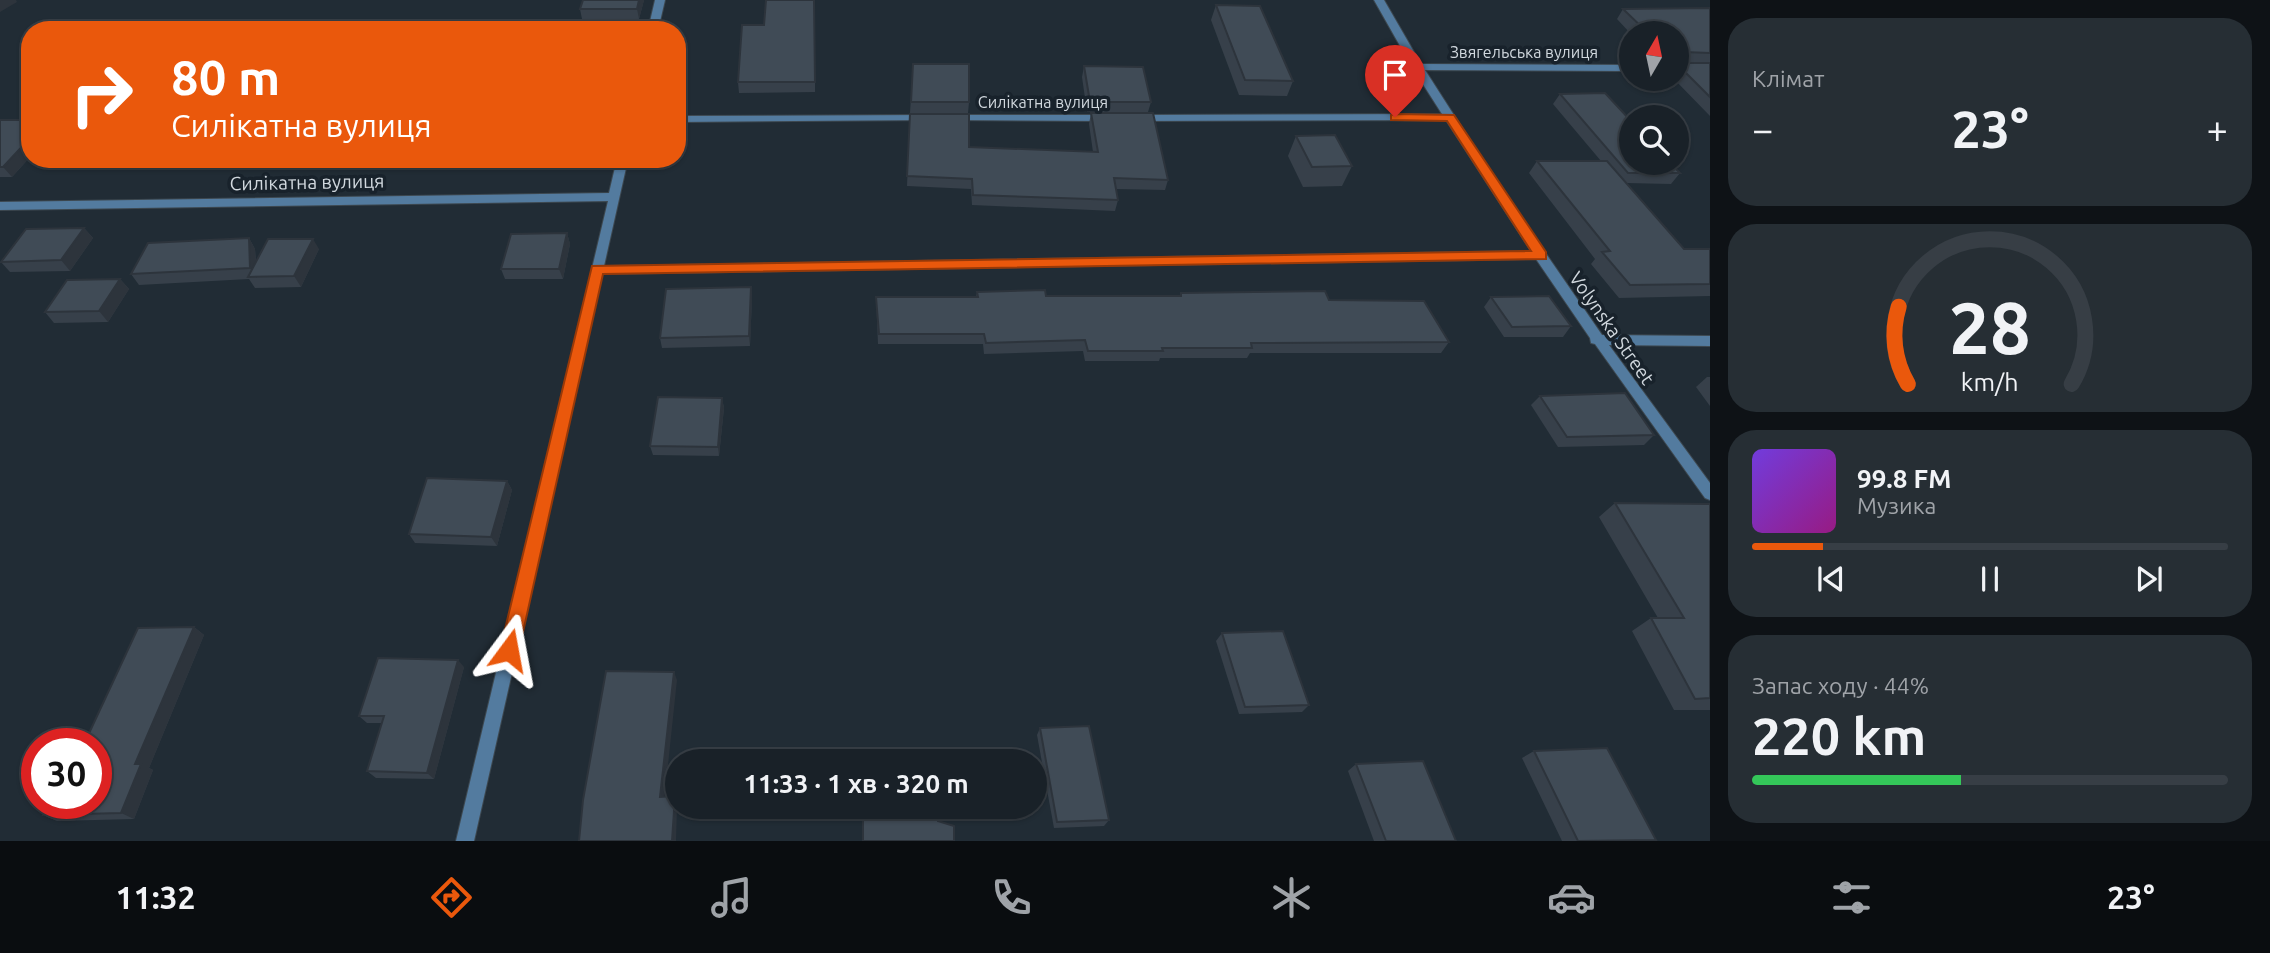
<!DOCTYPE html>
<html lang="uk">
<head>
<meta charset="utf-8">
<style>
	body { margin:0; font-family:Ubuntu,sans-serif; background:#262e34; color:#f1f3f6; height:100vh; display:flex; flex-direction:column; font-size:26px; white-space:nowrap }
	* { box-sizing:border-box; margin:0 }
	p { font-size:23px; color:#9fa3a8 }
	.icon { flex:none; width:38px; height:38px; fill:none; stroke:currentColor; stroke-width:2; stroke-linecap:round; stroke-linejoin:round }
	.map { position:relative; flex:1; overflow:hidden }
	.drawer { display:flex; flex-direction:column; gap:18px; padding:18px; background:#0e1216; width:560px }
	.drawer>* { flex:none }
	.top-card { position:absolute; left:21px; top:21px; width:665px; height:147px; border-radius:28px; box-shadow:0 2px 5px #0004,0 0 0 2px #373e45; background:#ea580c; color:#fff; overflow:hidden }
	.needle { width:46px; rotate:9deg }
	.fabs { position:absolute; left:1619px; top:21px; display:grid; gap:14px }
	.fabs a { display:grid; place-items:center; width:70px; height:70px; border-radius:50%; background:#192128; box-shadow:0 2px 5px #0004,0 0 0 2px #373e45; font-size:35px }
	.speed { position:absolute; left:21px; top:728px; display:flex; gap:14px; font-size:35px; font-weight:700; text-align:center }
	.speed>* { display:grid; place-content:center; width:91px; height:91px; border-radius:50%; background:#192128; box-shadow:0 2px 5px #0004,0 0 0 2px #373e45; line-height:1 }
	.speed .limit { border:10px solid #d22; background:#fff; color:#111 }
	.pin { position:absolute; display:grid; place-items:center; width:60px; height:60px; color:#fff; margin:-72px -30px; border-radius:50% 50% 50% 0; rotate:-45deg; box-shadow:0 0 7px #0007 }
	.pin .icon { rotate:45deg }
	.me { position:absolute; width:77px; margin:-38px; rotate:13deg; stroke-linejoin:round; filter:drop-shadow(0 0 5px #0008) }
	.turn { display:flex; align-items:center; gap:24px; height:147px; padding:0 35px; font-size:32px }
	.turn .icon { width:91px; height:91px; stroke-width:2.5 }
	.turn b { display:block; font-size:49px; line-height:60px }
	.big { font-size:52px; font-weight:600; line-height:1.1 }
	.drawer .widget { flex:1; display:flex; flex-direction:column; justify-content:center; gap:10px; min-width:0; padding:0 24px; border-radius:28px; background:#262e34 }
	.drawer .dial { align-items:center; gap:0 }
	.dial svg { height:182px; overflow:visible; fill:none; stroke:#373e45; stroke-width:7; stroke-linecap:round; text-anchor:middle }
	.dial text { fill:#f1f3f6; stroke:none }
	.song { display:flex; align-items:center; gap:21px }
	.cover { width:84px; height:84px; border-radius:10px; background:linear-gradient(135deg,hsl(260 70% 55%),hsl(310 70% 35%)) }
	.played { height:7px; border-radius:4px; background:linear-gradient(90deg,#ea580c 15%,#373e45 15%) }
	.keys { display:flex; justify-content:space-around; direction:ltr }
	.heat { display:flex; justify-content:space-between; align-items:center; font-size:38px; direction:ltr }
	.charge { height:10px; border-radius:5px; background:linear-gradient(90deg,#34c759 44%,#373e45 0) }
	.trip { position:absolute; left:665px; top:749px; width:382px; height:70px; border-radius:35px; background:#192128; box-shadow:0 2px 5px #0004,0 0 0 2px #373e45; font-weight:600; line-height:70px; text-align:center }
	.menu { display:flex; height:112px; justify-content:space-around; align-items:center; background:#0a0d10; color:#9fa3a8 }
	.menu .icon { width:49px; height:49px }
	.menu .selected { color:#ea580c }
	.menu b { font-size:32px; color:#f1f3f6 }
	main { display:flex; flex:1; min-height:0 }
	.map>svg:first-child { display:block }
</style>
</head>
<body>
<main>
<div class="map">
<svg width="1710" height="841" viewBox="0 0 1710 841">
	<rect width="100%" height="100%" fill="#212c35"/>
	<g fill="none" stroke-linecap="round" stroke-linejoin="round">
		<defs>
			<g id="street">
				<polygon points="655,0 665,0 658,30 648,30"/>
				<polygon points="1374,0 1384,0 1421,64 1631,65 1631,71 1425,70 1500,187 1602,335 1710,336 1710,346 1609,345 1710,483 1710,500 1705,498 1595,344 1591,343 1590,338 1536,259 602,274 474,841 456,841 608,201 0,210 0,202 609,193 617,159 628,159 604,266 1531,251 1446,120 1137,121 1132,118 1137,115 1442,114 1412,67"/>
				<polygon points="928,115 932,116 932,120 677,122 677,116"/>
				<polygon points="952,115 1110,115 1115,118 1110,121 948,120 948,116"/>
			</g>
		</defs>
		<use href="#street" stroke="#3d4850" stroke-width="2"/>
		<use href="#street" fill="#537b9f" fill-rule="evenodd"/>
	</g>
	<g fill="#37404a">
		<polygon points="583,0 644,0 639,19 582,19 580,9"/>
		<polygon points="815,0 815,92 739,93 738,82 764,25"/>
		<polygon points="1216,5 1293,81 1287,96 1239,95 1211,20"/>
		<polygon points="1710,8 1710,63 1683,63 1710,63 1710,116 1674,79 1676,79 1676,33 1631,34 1617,19 1623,9"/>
		<polygon points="913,64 969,102 968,113 910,113"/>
		<polygon points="1084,66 1151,102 1148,112 1087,112 1082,77"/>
		<polygon points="1560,94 1680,173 1671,184 1626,183 1684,249 1710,249 1710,296 1619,298 1591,264 1595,259 1529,173 1537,161 1601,161 1553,104"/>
		<polygon points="1091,113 1168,180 1165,190 1116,189 1118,200 1115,211 972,205 971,189 907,186 910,114 969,147 1093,152 1089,124"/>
		<polygon points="0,120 30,120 30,157 12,177 0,177"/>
		<polygon points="1296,136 1352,166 1342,186 1303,187 1288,156"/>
		<polygon points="544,159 602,159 601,165 546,167"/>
		<polygon points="84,228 93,238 70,271 10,272 1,262"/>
		<polygon points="567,233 570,244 563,279 505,279 501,269"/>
		<polygon points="249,238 255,249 256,262 319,249 301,287 255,288 249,279 139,285 131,274"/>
		<polygon points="120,279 129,289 108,322 54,323 45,312"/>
		<polygon points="751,287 752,298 750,346 662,348 660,338"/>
		<polygon points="977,292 1046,296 1180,296 1181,293 1329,300 1449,342 1441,353 1250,353 1247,358 1160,358 1159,361 1085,361 1083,351 984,354 983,344 878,344 876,297 976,297"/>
		<polygon points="1491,297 1571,326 1563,337 1504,337 1484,307"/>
		<polygon points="1707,377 1710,377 1710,406 1696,387"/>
		<polygon points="1540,396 1654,435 1644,445 1558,447 1531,405"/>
		<polygon points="722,398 724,408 719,456 653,455 650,446"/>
		<polygon points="507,481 512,490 497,546 415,543 409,534"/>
		<polygon points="1615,503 1710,504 1710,710 1674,710 1632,631 1651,618 1658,618 1599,517"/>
		<polygon points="194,627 204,635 149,768 153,770 134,819 57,821 43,815"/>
		<polygon points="1222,633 1309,705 1302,712 1239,714 1216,641"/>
		<polygon points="464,667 434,779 376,778 367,771 382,723 367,723 359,716"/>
		<polygon points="1040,728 1109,820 1104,826 1054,828 1037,735"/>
		<polygon points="1534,751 1656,840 1654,841 1562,841 1522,758"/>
		<polygon points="1356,764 1456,841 1374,841 1348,771"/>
	</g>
	<g fill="#2d343c">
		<polygon points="0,0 16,0 17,2 0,12"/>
		<polygon points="639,0 644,0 639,19 637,9"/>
		<polygon points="30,138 30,157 12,177 3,167"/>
		<polygon points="84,228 93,238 70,271 61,260"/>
		<polygon points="567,233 570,244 563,279 559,269"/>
		<polygon points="249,238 255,249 257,278 250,268"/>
		<polygon points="313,239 319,249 301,287 294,276"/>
		<polygon points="120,279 129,289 108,322 99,311"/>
		<polygon points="751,287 752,298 750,346 749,336"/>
		<polygon points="722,398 724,408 719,456 718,447"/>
		<polygon points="507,481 512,490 497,546 491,537"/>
		<polygon points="194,627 204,635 149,768 153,770 134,819 121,813 135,764"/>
		<polygon points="458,660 464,667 434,779 427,773"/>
		<polygon points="674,672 677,680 664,803 660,797"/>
		<polygon points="675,796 677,801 677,807 676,841 672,841"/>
	</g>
	<g fill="#404b56" stroke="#2d343c" stroke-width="2">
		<polygon points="583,0 639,0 637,9 580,9"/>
		<polygon points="766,0 814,0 815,82 738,82 742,25 764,25"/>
		<polygon points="1216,5 1260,6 1293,81 1245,80"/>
		<polygon points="1710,8 1710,53 1684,52 1681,61 1684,63 1710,63 1710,97 1676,63 1676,33 1648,33 1623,9"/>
		<polygon points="913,64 969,64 969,102 911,102"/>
		<polygon points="1084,66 1143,67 1151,102 1090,102"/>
		<polygon points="1605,93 1631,121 1631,163 1670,163 1680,173 1628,173 1560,94"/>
		<polygon points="1091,113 1153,113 1168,180 1114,178 1118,200 973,195 972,179 907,176 910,114 969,114 969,147 1098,152"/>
		<polygon points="0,120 30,120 30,138 3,167 0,167"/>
		<polygon points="1335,135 1352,166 1312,167 1296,136"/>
		<polygon points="1537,161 1607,161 1684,249 1710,249 1710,284 1630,285 1602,252 1610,251"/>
		<polygon points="84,228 61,260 1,262 26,229"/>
		<polygon points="567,233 559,269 501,269 511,234"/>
		<polygon points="249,238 250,268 131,274 148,243"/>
		<polygon points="268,239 313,239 294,276 248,277"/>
		<polygon points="120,279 99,311 45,312 67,280"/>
		<polygon points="751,287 749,336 660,338 666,289"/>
		<polygon points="1045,290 1046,296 1181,296 1181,293 1325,291 1329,300 1424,301 1449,342 1251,343 1252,348 1162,348 1163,351 1088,351 1085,340 986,343 984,334 879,334 876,297 978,297 977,292"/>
		<polygon points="1549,296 1571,326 1512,327 1491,297"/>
		<polygon points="1625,393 1654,435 1567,437 1540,396"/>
		<polygon points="658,397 722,398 718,447 650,446"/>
		<polygon points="427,478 507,481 491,537 409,534"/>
		<polygon points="1615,503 1710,504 1710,698 1695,699 1651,618 1684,618"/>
		<polygon points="194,627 135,764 141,764 121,813 43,815 48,803 96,803 96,744 84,744 138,628"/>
		<polygon points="1283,631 1309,705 1245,707 1222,633"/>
		<polygon points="378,658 458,660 427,773 367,771 384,716 359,716"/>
		<polygon points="606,671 674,672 660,797 675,796 672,841 579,841 583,800"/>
		<polygon points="1089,726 1109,820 1057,822 1040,728"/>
		<polygon points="1607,748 1656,840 1578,841 1534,751"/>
		<polygon points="1423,761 1456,841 1386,841 1356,764"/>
		<polygon points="863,807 938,807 938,821 954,826 954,841 863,841"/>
	</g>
	<polygon fill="#ea580c" stroke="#983908" stroke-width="2" points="1395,114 1454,115 1546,252 1546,259 603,274 519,650 516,657 509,659 502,657 500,650 592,266 1531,251 1447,121 1391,120 1391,115"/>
	<g text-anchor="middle" stroke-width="7" stroke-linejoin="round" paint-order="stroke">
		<g font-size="16" fill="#d1d8de" stroke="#18222b">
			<text x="1524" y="58">Звягельська вулиця</text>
			<text x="1043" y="108">Силікатна вулиця</text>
		</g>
		<g font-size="19" fill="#d1d8de" stroke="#18222b">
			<text transform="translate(307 182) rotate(-1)" y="7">Силікатна вулиця</text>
			<text transform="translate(1612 328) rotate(55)" y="7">Volynska Street</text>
		</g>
	</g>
</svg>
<div class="fabs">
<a><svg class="needle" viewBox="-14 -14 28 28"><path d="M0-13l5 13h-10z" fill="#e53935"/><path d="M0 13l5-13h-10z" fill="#9fa3a8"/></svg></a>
<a><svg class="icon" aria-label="search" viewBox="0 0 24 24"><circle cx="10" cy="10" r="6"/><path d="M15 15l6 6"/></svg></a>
</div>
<div class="speed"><div class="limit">30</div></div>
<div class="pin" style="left:1395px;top:117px;background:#d93025"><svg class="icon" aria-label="arrive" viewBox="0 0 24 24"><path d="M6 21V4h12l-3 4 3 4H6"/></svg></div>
<svg class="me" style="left:509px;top:650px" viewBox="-20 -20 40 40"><path d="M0-17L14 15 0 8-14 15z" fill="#ea580c" stroke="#fff" stroke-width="4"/></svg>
<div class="trip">11:33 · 1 хв · 320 m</div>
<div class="top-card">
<div class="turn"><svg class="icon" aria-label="right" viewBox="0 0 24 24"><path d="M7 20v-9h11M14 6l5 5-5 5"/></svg><div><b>80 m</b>Силікатна вулиця</div></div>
</div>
</div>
<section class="drawer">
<div class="widget"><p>Клімат</p>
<div class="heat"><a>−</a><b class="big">23°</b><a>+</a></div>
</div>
<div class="widget dial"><svg viewBox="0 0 100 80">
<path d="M14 69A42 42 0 1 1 86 69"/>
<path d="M14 69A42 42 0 0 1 10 35" stroke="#ea580c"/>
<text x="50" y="56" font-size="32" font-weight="700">28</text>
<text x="50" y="72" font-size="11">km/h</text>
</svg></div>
<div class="widget">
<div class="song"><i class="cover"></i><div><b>99.8 FM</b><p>Музика</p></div></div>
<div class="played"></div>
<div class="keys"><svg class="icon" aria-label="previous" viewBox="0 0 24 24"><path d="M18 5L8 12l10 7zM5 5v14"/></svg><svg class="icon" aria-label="pause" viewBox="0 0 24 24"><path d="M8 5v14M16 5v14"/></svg><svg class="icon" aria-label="next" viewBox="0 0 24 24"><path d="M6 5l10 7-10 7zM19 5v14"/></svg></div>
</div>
<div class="widget"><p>Запас ходу · 44%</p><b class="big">220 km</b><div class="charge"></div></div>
</section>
</main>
<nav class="menu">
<b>11:32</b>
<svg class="icon selected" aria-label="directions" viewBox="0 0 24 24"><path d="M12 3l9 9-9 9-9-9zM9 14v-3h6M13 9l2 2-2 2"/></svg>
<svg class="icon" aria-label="music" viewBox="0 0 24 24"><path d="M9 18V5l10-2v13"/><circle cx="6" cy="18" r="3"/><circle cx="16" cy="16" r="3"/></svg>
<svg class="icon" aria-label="phone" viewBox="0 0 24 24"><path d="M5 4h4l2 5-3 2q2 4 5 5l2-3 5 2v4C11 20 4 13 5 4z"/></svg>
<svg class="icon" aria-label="climate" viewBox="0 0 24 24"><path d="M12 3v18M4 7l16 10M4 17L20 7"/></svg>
<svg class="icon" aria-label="car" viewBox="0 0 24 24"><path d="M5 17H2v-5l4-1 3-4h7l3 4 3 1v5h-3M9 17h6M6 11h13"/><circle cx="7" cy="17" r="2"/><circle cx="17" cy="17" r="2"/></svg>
<svg class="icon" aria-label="filters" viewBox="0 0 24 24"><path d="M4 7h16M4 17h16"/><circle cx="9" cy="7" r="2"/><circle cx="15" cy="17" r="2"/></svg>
<b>23°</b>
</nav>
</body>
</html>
